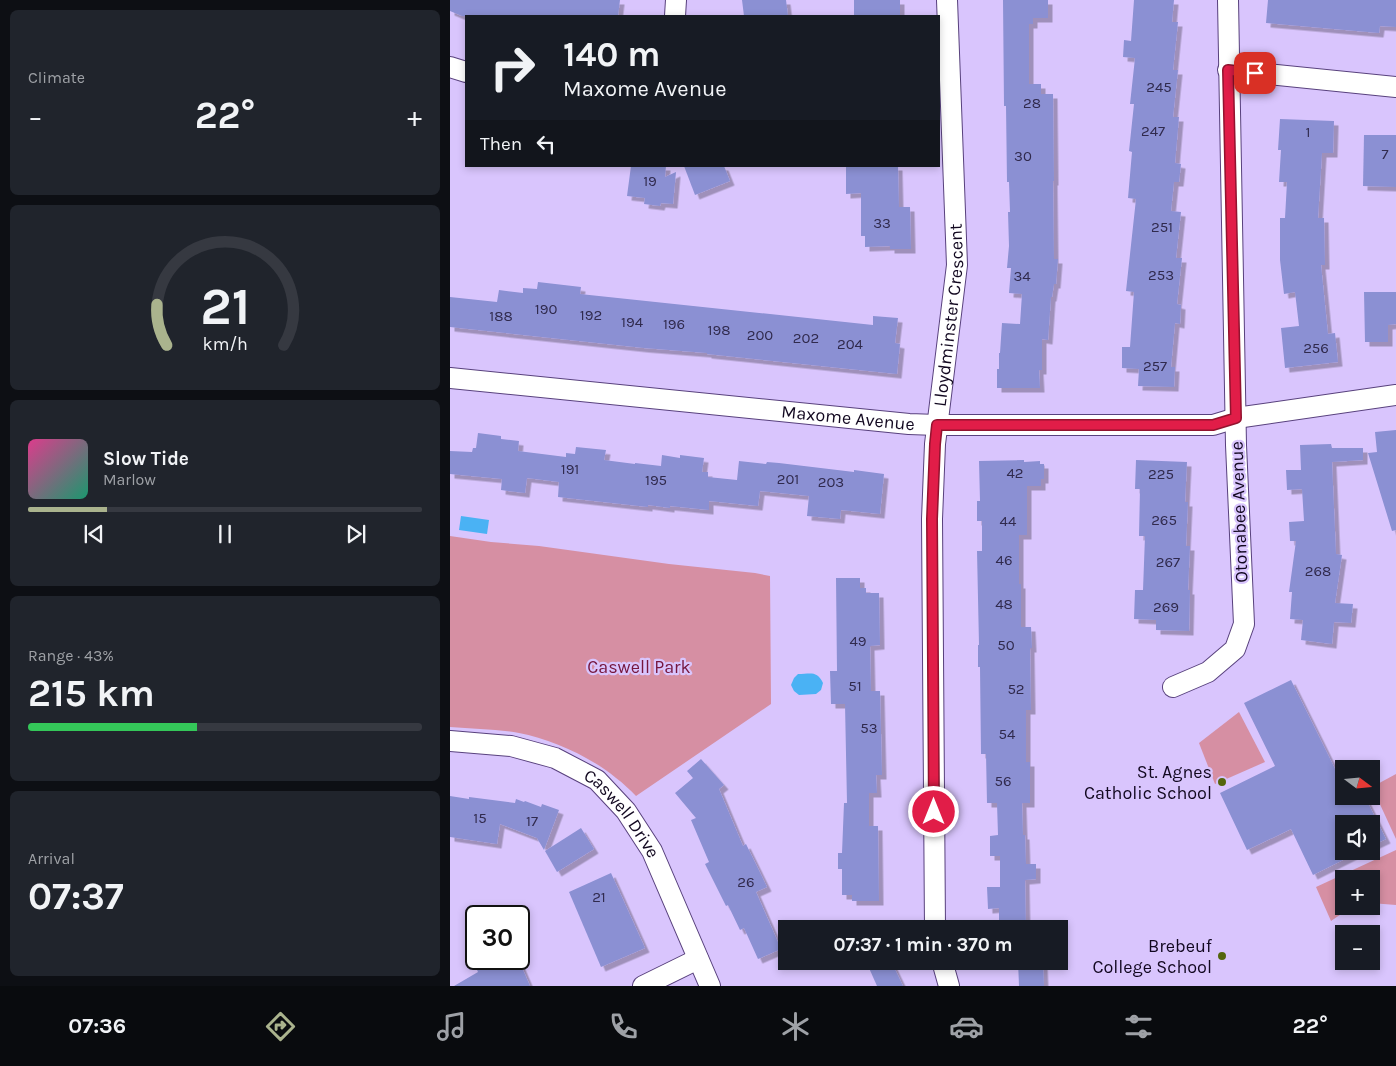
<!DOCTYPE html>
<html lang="en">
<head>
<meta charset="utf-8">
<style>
	body { margin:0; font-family:Karla,sans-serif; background:#20242c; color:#f1f3f6; height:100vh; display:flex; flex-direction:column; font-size:19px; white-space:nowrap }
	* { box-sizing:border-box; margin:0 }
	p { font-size:16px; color:#9ea1a6 }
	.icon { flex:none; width:28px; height:28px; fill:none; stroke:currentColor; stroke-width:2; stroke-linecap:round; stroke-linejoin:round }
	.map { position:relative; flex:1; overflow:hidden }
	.panel { display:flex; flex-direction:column; gap:10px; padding:10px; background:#0d0f14; width:450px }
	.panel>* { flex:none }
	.hud { position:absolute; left:15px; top:15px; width:475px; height:152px; border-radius:0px; box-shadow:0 2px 8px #0003; background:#171b24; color:#f1f3f6; overflow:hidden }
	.needle { width:32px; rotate:106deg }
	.controls { position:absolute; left:885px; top:760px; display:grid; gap:10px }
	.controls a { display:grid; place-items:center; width:45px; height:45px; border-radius:0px; background:#171b24; box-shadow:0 2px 8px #0003; font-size:25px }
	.speed { position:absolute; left:15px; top:905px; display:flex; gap:10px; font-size:25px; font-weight:700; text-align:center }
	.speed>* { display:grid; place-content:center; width:65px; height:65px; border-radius:50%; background:#171b24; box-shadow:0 2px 8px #0003; line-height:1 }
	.speed .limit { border:2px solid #111; border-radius:8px; background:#fff; color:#111 }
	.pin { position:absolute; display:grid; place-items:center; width:42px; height:42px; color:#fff; margin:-21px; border-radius:10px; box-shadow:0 2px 8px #0006 }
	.me { position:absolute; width:55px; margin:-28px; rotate:0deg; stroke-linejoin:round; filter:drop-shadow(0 0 4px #0008) }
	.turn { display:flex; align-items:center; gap:18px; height:105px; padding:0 15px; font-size:22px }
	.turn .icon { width:65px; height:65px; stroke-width:2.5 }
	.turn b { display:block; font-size:35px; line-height:42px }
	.then { display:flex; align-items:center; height:48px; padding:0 15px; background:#0003; gap:10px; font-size:19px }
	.big { font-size:38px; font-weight:700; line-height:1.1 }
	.panel .card { flex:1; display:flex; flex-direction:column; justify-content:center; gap:8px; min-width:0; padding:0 18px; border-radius:8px; background:#20242c }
	.panel .dial { align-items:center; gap:0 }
	.dial svg { height:130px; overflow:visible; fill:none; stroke:#363941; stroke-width:7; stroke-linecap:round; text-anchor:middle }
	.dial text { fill:#f1f3f6; stroke:none }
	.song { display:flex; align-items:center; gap:15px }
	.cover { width:60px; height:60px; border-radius:8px; background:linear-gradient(135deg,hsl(330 70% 55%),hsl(160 70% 35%)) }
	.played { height:5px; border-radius:2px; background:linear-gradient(90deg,#aab38d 20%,#363941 20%) }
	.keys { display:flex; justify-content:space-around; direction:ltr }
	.heat { display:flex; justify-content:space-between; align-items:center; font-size:28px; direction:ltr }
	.charge { height:8px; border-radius:4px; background:linear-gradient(90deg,#34c759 43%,#363941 0) }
	.trip { position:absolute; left:328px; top:920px; width:290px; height:50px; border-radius:0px; background:#171b24; box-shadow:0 2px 8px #0003; font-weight:700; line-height:50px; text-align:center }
	.tab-bar { display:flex; height:80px; justify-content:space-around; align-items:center; background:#090b0e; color:#9ea1a6 }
	.tab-bar .icon { width:35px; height:35px }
	.tab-bar .on { color:#aab38d }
	.tab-bar b { font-size:22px; color:#f1f3f6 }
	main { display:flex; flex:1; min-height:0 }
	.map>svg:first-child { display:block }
</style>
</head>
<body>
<main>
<section class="panel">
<div class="card"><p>Climate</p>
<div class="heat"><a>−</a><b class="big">22°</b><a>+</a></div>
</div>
<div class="card dial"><svg viewBox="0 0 100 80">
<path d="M14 69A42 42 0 1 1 86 69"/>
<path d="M14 69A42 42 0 0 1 8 44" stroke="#aab38d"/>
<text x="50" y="56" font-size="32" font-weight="700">21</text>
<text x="50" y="72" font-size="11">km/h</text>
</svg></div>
<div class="card">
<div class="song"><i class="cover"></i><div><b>Slow Tide</b><p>Marlow</p></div></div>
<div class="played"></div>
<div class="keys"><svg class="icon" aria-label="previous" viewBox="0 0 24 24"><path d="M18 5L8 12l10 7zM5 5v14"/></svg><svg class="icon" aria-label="pause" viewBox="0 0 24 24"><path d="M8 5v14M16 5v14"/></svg><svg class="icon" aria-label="next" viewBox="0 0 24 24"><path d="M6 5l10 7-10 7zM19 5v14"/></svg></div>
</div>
<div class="card"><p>Range · 43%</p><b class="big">215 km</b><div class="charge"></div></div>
<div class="card"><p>Arrival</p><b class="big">07:37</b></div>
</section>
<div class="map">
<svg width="946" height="986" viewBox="0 0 946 986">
	<defs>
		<filter id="shadow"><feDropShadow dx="4.5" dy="4.5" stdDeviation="0" flood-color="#0004"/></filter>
	</defs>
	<rect width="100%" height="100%" fill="#d9c5fd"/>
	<g fill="#d68fa3">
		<path d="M0 536 41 542 89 546 219 564 305 573 320 576 321 704 186 796C180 790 173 783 166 778 141 757 101 739 69 733 47 729 23 729 0 727Z"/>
		<polygon points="789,712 815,762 765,784 749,743"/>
		<polygon points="946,774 946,839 922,787"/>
		<polygon points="946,850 946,905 921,903 921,879 894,879 894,906 903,906 881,921 866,887"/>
	</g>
	<g fill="#4ab2f4">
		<polygon points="11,516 39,520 37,534 9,530"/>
		<path d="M348 674C360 674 367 670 373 683L371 690 366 694 349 695 344 691 341 685 344 678Z"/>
	</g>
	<g fill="#8b90d3" filter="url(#shadow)">
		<polygon points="0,0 170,0 168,16 12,16 0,11"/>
		<polygon points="292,0 336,0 338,16 294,16"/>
		<rect x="404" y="0" width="46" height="16"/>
		<polygon points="553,0 598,0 598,18 583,18 583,24 579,24 579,84 591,84 591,94 603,94 604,181 603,181 604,259 608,259 606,284 604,284 602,297 601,297 598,340 592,339 592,370 589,370 590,388 547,388 547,369 549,369 549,353 550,353 552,323 570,324 572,294 559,293 561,268 557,268 559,246 558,212 560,212 559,182 557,182 556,106 554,106"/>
		<polygon points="684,0 724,0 722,22 728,22 723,70 728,70 723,117 729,117 725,163 731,164 729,182 724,182 721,211 731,212 726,258 732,258 727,304 731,305 730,324 725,323 721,367 725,367 724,387 688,386 689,369 672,368 672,347 680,347 684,292 676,291 686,199 678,198 682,152 679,151 684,104 680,104 685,58 673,57 674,40 681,41"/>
		<polygon points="818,0 946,0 946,27 930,26 929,33 816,23"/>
		<polygon points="830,119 884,121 883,153 872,153 868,218 874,218 875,265 871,265 878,334 885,333 888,362 835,368 831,328 849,326 845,292 834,294 830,260 830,218 835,218 837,182 829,182 831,150 828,150"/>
		<polygon points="914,135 946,135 946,187 913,186"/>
		<polygon points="181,166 216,166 215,177 226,172 223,204 211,203 210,206 194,204 195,198 177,196"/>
		<polygon points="234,166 274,166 280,181 245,195"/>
		<polygon points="396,166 448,166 449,207 460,207 461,249 440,249 440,246 415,247 415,236 411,236 411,193 396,194"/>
		<polygon points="88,282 131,287 130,294 423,325 423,316 448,318 445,343 450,344 447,374 257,354 257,353 194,348 0,327 0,297 47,302 49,290 73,293 73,288 87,289"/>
		<polygon points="914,292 946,292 946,324 938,325 938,342 915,342"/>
		<polygon points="946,430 946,530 942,531 918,453 927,452 925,432"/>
		<polygon points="28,433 51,436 51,439 69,441 68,451 116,457 116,453 125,454 126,447 156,450 154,460 185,464 185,463 211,466 212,455 230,458 230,455 254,458 252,472 258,472 258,477 287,480 289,461 316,464 317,462 329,463 404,472 404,470 434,474 430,514 391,510 390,519 357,516 359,496 310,491 308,506 259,501 259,510 220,506 220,508 198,505 198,507 108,497 109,482 77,478 75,493 51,490 52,479 0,474 0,451 22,452 23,448 26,448"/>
		<polygon points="881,444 882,448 913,448 913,460 882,462 886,554 892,555 885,603 903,604 901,623 884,622 882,644 851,640 853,620 840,619 842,592 839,592 846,541 840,541 839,522 854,521 852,489 837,490 836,470 851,470 850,445"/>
		<polygon points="574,460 574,462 590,461 590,464 594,464 594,479 591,479 591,486 577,486 577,535 569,535 569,584 571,584 571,627 581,627 582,648 580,648 581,710 576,710 576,762 580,762 580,803 572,803 573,835 575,835 576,864 586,864 586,879 575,880 576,929 549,929 549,908 538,909 537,887 550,887 550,856 540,856 540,836 548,835 547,803 537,803 536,754 531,754 530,667 528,667 528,645 529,645 527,551 532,551 532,521 527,521 527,501 530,501 529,461"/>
		<polygon points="686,460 737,462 735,502 738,502 736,546 740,546 738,590 740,590 739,631 706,630 706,620 684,619 685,590 693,590 695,536 689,536 690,489 685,489"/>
		<polygon points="386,578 410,578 410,588 416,588 416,593 429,593 430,645 420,646 421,691 430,691 432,775 426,775 427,793 419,793 419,826 428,826 429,901 402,901 402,895 392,895 392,869 388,869 388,853 392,853 394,803 397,803 395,704 381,704 380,671 387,671"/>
		<polygon points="841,680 894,787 894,796 898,796 903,805 916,799 936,839 921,846 921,824 894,824 894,851 911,851 863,875 841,829 797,850 770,793 825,766 794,703"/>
		<polygon points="251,759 274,785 269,789 293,846 296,844 317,887 306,892 331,949 308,959 294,928 290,930 278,905 276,906 255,864 259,862 241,820 246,818 225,793 243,778 237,771"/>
		<polygon points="0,796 19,799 19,797 65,803 66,799 74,802 75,801 91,807 92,804 109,810 94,850 87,838 50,824 47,844 0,837"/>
		<polygon points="131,828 144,849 107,872 95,851"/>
		<polygon points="161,873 195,948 151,967 119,892"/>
		<polygon points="22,959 53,959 57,969 70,963 80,986 4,986 28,972"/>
		<polygon points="435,961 441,961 453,986 427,986 419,968"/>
		<polygon points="568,961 593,961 594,986 569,986"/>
	</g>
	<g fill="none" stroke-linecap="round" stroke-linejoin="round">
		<defs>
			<g id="minor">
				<polyline points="225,16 226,0"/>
				<polyline points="0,67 16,72"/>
				<polyline points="778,70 946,87"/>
				<path id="s1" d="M0 378 459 424 487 425H763L786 418 946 395"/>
				<polyline points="723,687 758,672 785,649 794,624 786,445 778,0"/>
				<path id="s2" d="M0 741 61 746 105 758 147 780 176 811 202 851 260 986"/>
				<path id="s3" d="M485 929 482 519 485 444 507 265 497 0"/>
				<polyline points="492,961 499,986"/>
				<polyline points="193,986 248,959"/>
			</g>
		</defs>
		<use href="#minor" stroke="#58417d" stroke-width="22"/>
		<use href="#minor" stroke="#fff" stroke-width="20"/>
	</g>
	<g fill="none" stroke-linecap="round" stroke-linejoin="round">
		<defs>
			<polyline id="route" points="484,812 482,519 485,444 487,425 763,425 786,418 778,70 805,73"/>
		</defs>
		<use href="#route" stroke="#92132f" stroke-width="12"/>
		<use href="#route" stroke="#e11d48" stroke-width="9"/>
	</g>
	<g fill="#54650d" stroke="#d9c5fd" stroke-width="2">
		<circle cx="772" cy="782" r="5"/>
		<circle cx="772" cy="956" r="5"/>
	</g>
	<g text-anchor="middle" stroke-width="4.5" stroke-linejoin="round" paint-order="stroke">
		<g font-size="15" fill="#302a4d">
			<text x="709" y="92">245</text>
			<text x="582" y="108">28</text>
			<text x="703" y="136">247</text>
			<text x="858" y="137">1</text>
			<text x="935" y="159">7</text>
			<text x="573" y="161">30</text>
			<text x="200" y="186">19</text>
			<text x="432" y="228">33</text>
			<text x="712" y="232">251</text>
			<text x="711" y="280">253</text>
			<text x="572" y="281">34</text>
			<text x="96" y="314">190</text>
			<text x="141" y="320">192</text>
			<text x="51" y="321">188</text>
			<text x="182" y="327">194</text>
			<text x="224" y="329">196</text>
			<text x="269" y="335">198</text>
			<text x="310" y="340">200</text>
			<text x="356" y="343">202</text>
			<text x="400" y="349">204</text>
			<text x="866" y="353">256</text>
			<text x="705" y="371">257</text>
			<text x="120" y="474">191</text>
			<text x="565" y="478">42</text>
			<text x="711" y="479">225</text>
			<text x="338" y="484">201</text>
			<text x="206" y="485">195</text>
			<text x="381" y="487">203</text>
			<text x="714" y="525">265</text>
			<text x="558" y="526">44</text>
			<text x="554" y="565">46</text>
			<text x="718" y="567">267</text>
			<text x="868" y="576">268</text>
			<text x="554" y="609">48</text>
			<text x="716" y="612">269</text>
			<text x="408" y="646">49</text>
			<text x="556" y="650">50</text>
			<text x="405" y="691">51</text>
			<text x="566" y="694">52</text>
			<text x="419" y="733">53</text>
			<text x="557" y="739">54</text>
			<text x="553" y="786">56</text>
			<text x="30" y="823">15</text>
			<text x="82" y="826">17</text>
			<text x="296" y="887">26</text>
			<text x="149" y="902">21</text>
		</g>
		<g font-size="18" fill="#120820" stroke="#d9c5fd">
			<text dy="6" stroke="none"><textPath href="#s3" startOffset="615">Lloydminster Crescent</textPath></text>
			<text dy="6" stroke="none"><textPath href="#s1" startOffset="400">Maxome Avenue</textPath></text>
			<text transform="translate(789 512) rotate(-92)" y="6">Otonabee Avenue</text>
			<text dy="6" stroke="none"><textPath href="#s2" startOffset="196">Caswell Drive</textPath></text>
		</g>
		<g font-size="18" fill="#75163e" stroke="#d9c5fd">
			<text x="189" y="673">Caswell Park</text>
		</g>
		<g font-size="18" fill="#120820" stroke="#d9c5fd" text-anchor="end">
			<text x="762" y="778">St. Agnes<tspan x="762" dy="21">Catholic School</tspan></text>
			<text x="762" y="952">Brebeuf<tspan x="762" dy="21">College School</tspan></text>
		</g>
	</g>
</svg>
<div class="controls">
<a><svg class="needle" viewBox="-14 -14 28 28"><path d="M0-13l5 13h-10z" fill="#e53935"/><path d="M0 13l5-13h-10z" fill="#9ea1a6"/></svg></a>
<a><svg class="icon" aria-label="sound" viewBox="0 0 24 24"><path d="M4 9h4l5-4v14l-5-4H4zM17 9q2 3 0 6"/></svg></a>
<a>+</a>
<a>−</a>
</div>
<div class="speed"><div class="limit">30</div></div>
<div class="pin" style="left:805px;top:73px;background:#d93025"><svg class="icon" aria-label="arrive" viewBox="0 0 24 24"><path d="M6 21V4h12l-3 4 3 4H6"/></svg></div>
<svg class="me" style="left:484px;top:812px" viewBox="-20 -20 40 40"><circle r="17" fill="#e11d48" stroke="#fff" stroke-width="3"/><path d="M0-11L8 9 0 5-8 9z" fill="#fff"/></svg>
<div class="trip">07:37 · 1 min · 370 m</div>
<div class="hud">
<div class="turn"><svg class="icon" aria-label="right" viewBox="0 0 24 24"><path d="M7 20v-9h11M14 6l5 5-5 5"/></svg><div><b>140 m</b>Maxome Avenue</div></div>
<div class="then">Then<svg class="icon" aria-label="left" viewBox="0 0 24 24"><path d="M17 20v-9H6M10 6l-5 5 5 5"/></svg></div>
</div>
</div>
</main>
<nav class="tab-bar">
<b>07:36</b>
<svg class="icon on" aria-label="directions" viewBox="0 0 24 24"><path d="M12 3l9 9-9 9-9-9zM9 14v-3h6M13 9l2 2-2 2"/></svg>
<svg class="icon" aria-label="music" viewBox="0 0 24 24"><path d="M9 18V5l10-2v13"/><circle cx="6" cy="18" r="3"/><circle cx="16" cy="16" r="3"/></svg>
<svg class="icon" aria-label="phone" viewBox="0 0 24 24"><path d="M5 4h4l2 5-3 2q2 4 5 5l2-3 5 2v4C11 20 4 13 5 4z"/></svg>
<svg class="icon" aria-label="climate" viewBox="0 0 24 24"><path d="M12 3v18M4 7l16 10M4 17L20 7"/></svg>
<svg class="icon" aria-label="car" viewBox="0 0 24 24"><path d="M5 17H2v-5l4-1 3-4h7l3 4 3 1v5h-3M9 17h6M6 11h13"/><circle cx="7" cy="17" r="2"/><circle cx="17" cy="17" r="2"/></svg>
<svg class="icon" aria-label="filters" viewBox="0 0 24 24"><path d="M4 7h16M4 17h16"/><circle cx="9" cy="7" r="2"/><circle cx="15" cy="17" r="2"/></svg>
<b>22°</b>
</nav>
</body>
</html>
